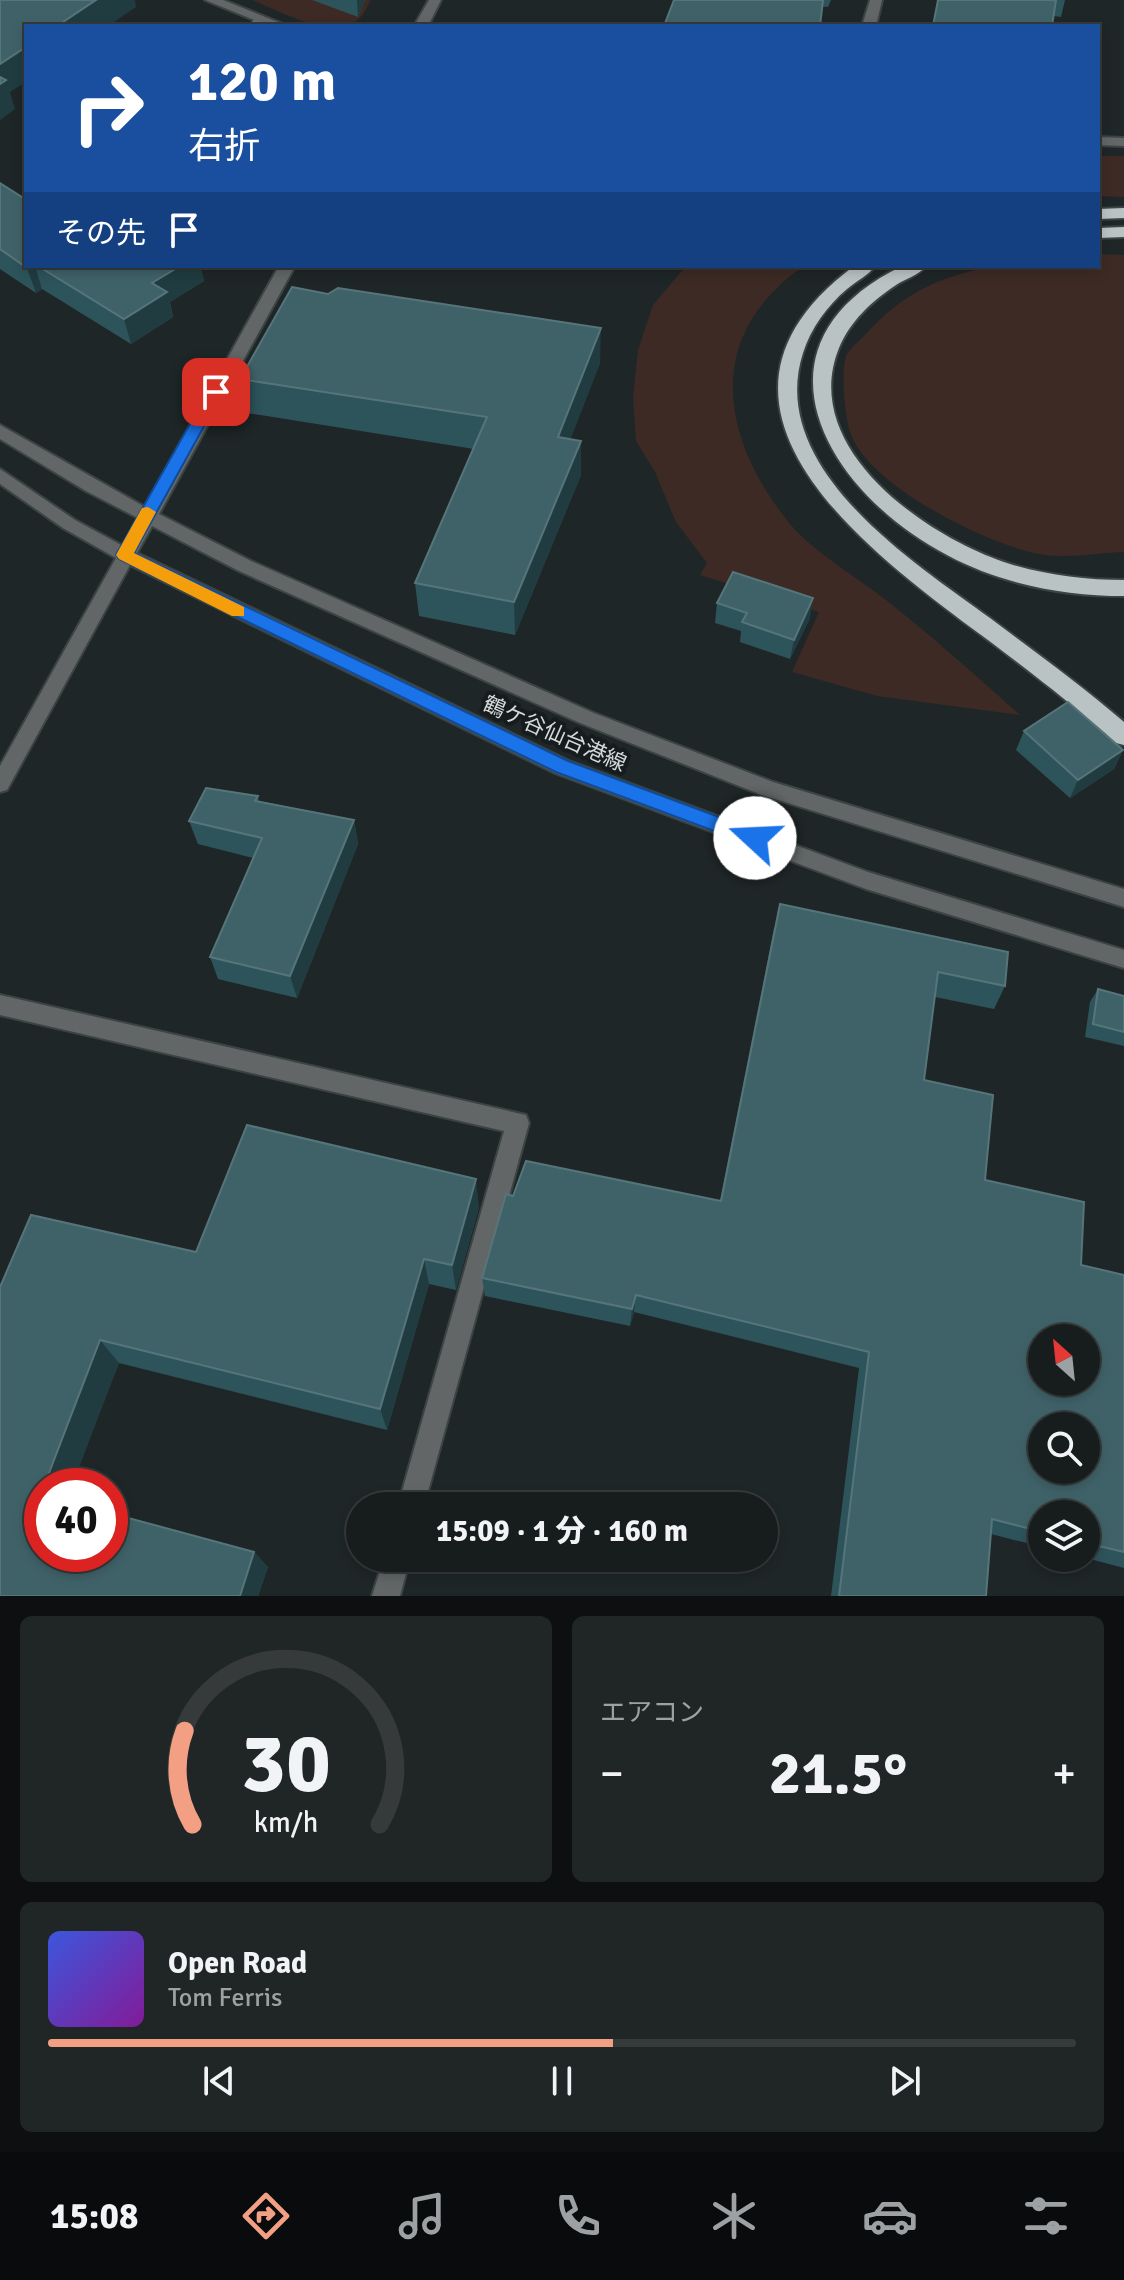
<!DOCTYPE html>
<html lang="ja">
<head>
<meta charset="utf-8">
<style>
	body { margin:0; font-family:Signika,"Noto Sans JP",sans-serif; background:#202526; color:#f1f3f6; height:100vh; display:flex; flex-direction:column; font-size:30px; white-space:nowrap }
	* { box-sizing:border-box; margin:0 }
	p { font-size:26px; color:#9ea1a4 }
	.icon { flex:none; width:44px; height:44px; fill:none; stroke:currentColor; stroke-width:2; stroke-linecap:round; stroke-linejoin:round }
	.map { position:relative; height:1596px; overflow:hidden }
	.sheet { display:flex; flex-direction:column; gap:20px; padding:20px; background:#0d0f10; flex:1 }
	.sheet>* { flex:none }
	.banner { position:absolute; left:24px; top:24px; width:1076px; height:244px; border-radius:0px; box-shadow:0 4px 12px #0003,0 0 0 2px #363a3b; background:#1a4fa0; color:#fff; overflow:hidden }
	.needle { width:52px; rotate:333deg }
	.controls { position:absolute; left:1028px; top:1324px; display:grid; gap:16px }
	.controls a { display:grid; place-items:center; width:72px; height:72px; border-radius:50%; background:#171c1d; box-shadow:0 4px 12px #0003,0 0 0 2px #363a3b; font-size:40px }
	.speed { position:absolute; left:24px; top:1468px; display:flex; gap:16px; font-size:40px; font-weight:700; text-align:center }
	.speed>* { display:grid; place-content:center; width:104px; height:104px; border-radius:50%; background:#171c1d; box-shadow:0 4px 12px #0003,0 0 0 2px #363a3b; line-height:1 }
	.speed .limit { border:12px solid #d22; background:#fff; color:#111 }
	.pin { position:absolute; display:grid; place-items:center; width:68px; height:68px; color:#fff; margin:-34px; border-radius:16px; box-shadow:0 4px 12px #0006 }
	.me { position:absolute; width:88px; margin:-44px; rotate:290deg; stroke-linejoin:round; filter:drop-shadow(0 0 6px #0008) }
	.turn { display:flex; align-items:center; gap:28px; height:168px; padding:0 32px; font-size:36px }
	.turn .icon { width:104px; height:104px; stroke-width:2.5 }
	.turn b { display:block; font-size:56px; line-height:68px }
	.then { display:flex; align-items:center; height:76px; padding:0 32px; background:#0003; gap:16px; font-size:30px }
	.big { font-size:60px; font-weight:800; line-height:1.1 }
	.sheet .widget { flex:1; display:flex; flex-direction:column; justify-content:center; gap:12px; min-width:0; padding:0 28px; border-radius:12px; background:#202526 }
	.sheet .dial { align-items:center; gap:0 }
	.dial svg { height:208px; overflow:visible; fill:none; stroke:#363a3b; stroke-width:7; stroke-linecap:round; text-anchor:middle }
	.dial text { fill:#f1f3f6; stroke:none }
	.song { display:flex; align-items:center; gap:24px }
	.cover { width:96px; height:96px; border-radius:12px; background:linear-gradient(135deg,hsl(230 70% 55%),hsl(290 70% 35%)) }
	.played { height:8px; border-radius:4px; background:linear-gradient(90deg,#f39f84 55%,#363a3b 55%) }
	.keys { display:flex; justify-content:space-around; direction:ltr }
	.heat { display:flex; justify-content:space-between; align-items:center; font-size:44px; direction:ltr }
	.sheet .tiles { flex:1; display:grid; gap:20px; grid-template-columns:1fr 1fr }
	.widget:last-child { grid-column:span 2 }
	.trip { position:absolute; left:346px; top:1492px; width:432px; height:80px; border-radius:40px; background:#171c1d; box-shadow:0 4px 12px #0003,0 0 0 2px #363a3b; font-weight:800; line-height:80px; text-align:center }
	.dock { display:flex; height:128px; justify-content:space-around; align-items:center; background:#090b0c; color:#9ea1a4 }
	.dock .icon { width:56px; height:56px }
	.dock .current { color:#f39f84 }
	.dock b { font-size:36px; color:#f1f3f6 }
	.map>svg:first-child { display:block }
</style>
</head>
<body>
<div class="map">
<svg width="1124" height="1596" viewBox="0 0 1124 1596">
	<rect width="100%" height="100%" fill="#1f2627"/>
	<g fill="#3d2a25">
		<path d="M252 0H371C367 7 363 17 356 21 327 39 280 11 252 0Z"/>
		<polygon points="1098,156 1124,156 1124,197 1098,196"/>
		<path d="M1098 254 1124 255V552C1097 553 1065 559 1039 554 986 544 867 485 850 432 845 416 840 368 847 354 851 347 859 341 864 336 901 295 935 278 989 267 1022 260 1063 266 1098 266Z"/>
		<path d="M686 266H804C702 336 721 439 790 524 810 549 859 579 886 600 932 636 976 676 1020 715L877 696 792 672 819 612 700 575 707 563 676 522 655 472 636 441 633 397 638 350 653 305Z"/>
	</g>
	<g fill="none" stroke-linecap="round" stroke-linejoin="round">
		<defs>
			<g id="minor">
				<polygon points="205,0 223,0 288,26 269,26"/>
				<polygon points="429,0 441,0 428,26 414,26"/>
				<polygon points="870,0 882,0 876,26 862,26"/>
				<polygon points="1098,137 1124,138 1124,146 1098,145"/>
				<polygon points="279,266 295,266 159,514 251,561 594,713 773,782 1124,889 1124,907 762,795 580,723 239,571 152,526 137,553 569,761 868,872 1124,950 1124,968 866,889 555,773 130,565 7,790 0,792 0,766 116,558 63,528 0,484 0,469 75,520 123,546 138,518 86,491 0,439 0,425 145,507"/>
				<polygon points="0,995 526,1115 529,1123 424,1506 398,1506 504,1131 0,1015"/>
				<polygon points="384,1558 410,1558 400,1596 372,1596"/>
			</g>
			<g id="highway">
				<polygon points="1124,208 1124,218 1098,219 1098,209"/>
				<polygon points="1124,227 1124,237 1098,238 1098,228"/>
				<path d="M854 266H875C868 276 856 281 847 289 827 306 811 328 803 353 766 468 913 562 990 618 1035 652 1081 685 1124 722V745L1116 743C1076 707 1034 675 992 643 874 556 665 407 854 266Z"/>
				<path d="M902 266H926C919 275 905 279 896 285 872 301 850 321 839 348 798 449 928 538 1010 564 1047 575 1085 580 1124 580V596C1064 596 1001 584 947 555 826 492 740 345 902 266Z"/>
			</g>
		</defs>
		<use href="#minor" stroke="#3c4343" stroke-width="4"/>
		<use href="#highway" stroke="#3c4343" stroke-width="4"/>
		<use href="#minor" fill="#636667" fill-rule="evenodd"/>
		<use href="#highway" fill="#bac3c4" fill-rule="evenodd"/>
	</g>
	<g fill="#2d545b">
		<polygon points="312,0 365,0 358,17"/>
		<polygon points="674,0 831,0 828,7"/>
		<polygon points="938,0 1065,0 1061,17 1054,16 1052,26 933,26"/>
		<polygon points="0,183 26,266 200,266 204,281 170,302 173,317 131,344 42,289 36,293 0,269"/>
		<polygon points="600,363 570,439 581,475 515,635 419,616 415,583 474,449 247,413 240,379"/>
		<polygon points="717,603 810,618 790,659 740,642 741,631 715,623"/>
		<polygon points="1024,731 1123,750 1114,769 1070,798 1016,750"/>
		<polygon points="258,796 259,801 354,820 358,844 297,998 218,979 210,957 253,858 198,844 189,821"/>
		<polygon points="774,928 1005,986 994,1009 935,997 924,1080 985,1180 1081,1265 1124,1275 1124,1568 1086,1558 1086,1514 1042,1514 1042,1547 991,1534 986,1596 831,1596 859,1368 634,1312 630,1326 485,1296 482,1278 513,1196 720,1201"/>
		<polygon points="1098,989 1124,996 1124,1046 1085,1037 1090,1002"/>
		<polygon points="479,1207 456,1290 429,1284 387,1430 119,1363 42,1554 254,1552 268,1567 258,1596 0,1596 0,1287 196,1252"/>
	</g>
	<g fill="#203c40">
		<polygon points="96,0 135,0 136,7 108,26 57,26"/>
		<polygon points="357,0 365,0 358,17"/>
		<polygon points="26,47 26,82 10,92 15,109 0,120 0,64"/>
		<polygon points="30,266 35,266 42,289 36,293 27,268"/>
		<polygon points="180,266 200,266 204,281 170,302 173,317 131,344 124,319 152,283"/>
		<polygon points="601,328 600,363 558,472 558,437"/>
		<polygon points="581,441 581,475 515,635 514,602"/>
		<polygon points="813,598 810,618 790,659 794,640"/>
		<polygon points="1123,750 1114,769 1070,798 1078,780"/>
		<polygon points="354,820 358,844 297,998 290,976"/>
		<polygon points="476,1179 479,1207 456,1290 452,1265"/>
		<polygon points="424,1259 429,1284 387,1430 380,1409"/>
		<polygon points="636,1295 634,1312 630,1326 632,1309"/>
		<polygon points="100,1340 119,1363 72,1486 44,1486"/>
		<polygon points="254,1552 268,1567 258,1596 240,1596"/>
	</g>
	<g fill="#3f6268" stroke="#56757a" stroke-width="2" fill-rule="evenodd">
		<polygon points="0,0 96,0 57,26 26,26 26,47 0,64"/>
		<polygon points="674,0 823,0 820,26 664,26"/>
		<polygon points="938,0 1056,0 1052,26 1007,26 988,24 988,26 933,26"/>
		<polygon points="254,21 276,26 248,26"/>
		<polygon points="0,77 6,80 0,84"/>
		<polygon points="0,183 22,197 26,195 26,266 30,266 27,268 0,249"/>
		<polygon points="38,266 180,266 152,283 167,292 124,319"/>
		<polygon points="292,287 328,294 338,288 601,328 558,437 581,441 514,602 415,583 487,417 240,379"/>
		<polygon points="733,572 813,598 794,640 742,622 747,613 717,603"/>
		<polygon points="1068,702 1123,750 1078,780 1024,731"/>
		<polygon points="206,788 258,796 255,801 354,820 290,976 210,957 262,838 189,821"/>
		<path d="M780 904 1008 952 1005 986 938 972 924 1080 993 1095 985 1180 1084 1202 1081 1265 1124 1275V1552L1086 1543V1514H1042V1532L992 1519 986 1596H839L869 1352 636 1295 632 1309 482 1278 506 1194 513 1196 526 1161 721 1201ZM1042 1338H1086V1382H1042ZM1042 1426H1086V1470H1042Z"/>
		<polygon points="1098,989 1124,996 1124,1032 1093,1024"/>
		<polygon points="247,1125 476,1179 452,1265 424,1259 380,1409 100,1340 44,1486 42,1486 40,1495 42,1495 42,1554 110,1554 110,1513 254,1552 240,1596 0,1596 0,1287 31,1215 196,1252"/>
	</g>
	<polygon fill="#1a73e8" stroke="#114b97" stroke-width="2" points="216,387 223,392 134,553 568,761 762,833 762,844 749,844 556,772 119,559 116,555 208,392"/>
	<polygon fill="#f59e0b" points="148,507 156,512 134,553 244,607 244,616 232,616 119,559 116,555 142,508"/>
	<g text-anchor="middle" stroke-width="8" stroke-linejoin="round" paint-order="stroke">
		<g font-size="22" fill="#d4d9d9" stroke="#161c1e">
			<text transform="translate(555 733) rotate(24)" y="8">鶴ケ谷仙台港線</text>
		</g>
	</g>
</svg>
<div class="controls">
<a><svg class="needle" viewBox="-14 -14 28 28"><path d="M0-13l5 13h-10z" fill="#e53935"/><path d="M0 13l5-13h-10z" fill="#9ea1a4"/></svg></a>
<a><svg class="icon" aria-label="search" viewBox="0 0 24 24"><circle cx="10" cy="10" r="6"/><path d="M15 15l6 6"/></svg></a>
<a><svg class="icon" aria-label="layers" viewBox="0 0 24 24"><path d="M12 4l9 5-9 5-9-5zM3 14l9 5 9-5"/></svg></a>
</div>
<div class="speed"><div class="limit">40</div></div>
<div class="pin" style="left:216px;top:392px;background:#d93025"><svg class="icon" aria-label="arrive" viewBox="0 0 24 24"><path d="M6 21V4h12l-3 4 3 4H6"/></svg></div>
<svg class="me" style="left:755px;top:838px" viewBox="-20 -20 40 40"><circle r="19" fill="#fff"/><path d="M0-13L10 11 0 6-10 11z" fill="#1a73e8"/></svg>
<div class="trip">15:09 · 1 分 · 160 m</div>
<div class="banner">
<div class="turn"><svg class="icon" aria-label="right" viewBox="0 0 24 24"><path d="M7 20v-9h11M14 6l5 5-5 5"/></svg><div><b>120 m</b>右折</div></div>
<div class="then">その先<svg class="icon" aria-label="arrive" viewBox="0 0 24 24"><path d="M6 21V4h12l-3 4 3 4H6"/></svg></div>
</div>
</div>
<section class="sheet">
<div class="tiles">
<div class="widget dial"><svg viewBox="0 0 100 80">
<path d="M14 69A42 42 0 1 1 86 69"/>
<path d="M14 69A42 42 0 0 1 11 33" stroke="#f39f84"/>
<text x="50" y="56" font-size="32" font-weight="700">30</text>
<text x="50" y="72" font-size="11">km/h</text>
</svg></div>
<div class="widget"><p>エアコン</p>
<div class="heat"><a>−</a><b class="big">21.5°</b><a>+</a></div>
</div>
<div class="widget">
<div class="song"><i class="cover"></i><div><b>Open Road</b><p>Tom Ferris</p></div></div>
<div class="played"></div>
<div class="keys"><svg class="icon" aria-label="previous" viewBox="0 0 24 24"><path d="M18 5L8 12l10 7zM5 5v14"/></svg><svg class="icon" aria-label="pause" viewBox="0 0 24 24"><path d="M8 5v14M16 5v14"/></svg><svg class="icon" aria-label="next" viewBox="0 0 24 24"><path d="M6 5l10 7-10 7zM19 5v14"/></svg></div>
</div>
</div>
</section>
<nav class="dock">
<b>15:08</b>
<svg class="icon current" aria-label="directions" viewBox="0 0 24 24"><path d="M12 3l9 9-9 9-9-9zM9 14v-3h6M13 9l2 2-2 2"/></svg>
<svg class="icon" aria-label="music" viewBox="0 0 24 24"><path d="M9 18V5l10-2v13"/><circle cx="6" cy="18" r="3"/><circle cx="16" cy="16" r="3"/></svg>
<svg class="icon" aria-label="phone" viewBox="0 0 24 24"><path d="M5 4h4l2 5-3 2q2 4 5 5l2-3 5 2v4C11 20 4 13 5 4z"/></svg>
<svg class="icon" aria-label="climate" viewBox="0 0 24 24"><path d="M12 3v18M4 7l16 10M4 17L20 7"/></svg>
<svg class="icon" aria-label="car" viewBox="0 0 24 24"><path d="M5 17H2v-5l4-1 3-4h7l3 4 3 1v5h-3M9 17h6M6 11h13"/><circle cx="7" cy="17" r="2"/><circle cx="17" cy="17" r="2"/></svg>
<svg class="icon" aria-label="filters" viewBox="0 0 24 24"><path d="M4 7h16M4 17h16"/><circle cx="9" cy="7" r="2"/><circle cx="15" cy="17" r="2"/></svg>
</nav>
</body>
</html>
